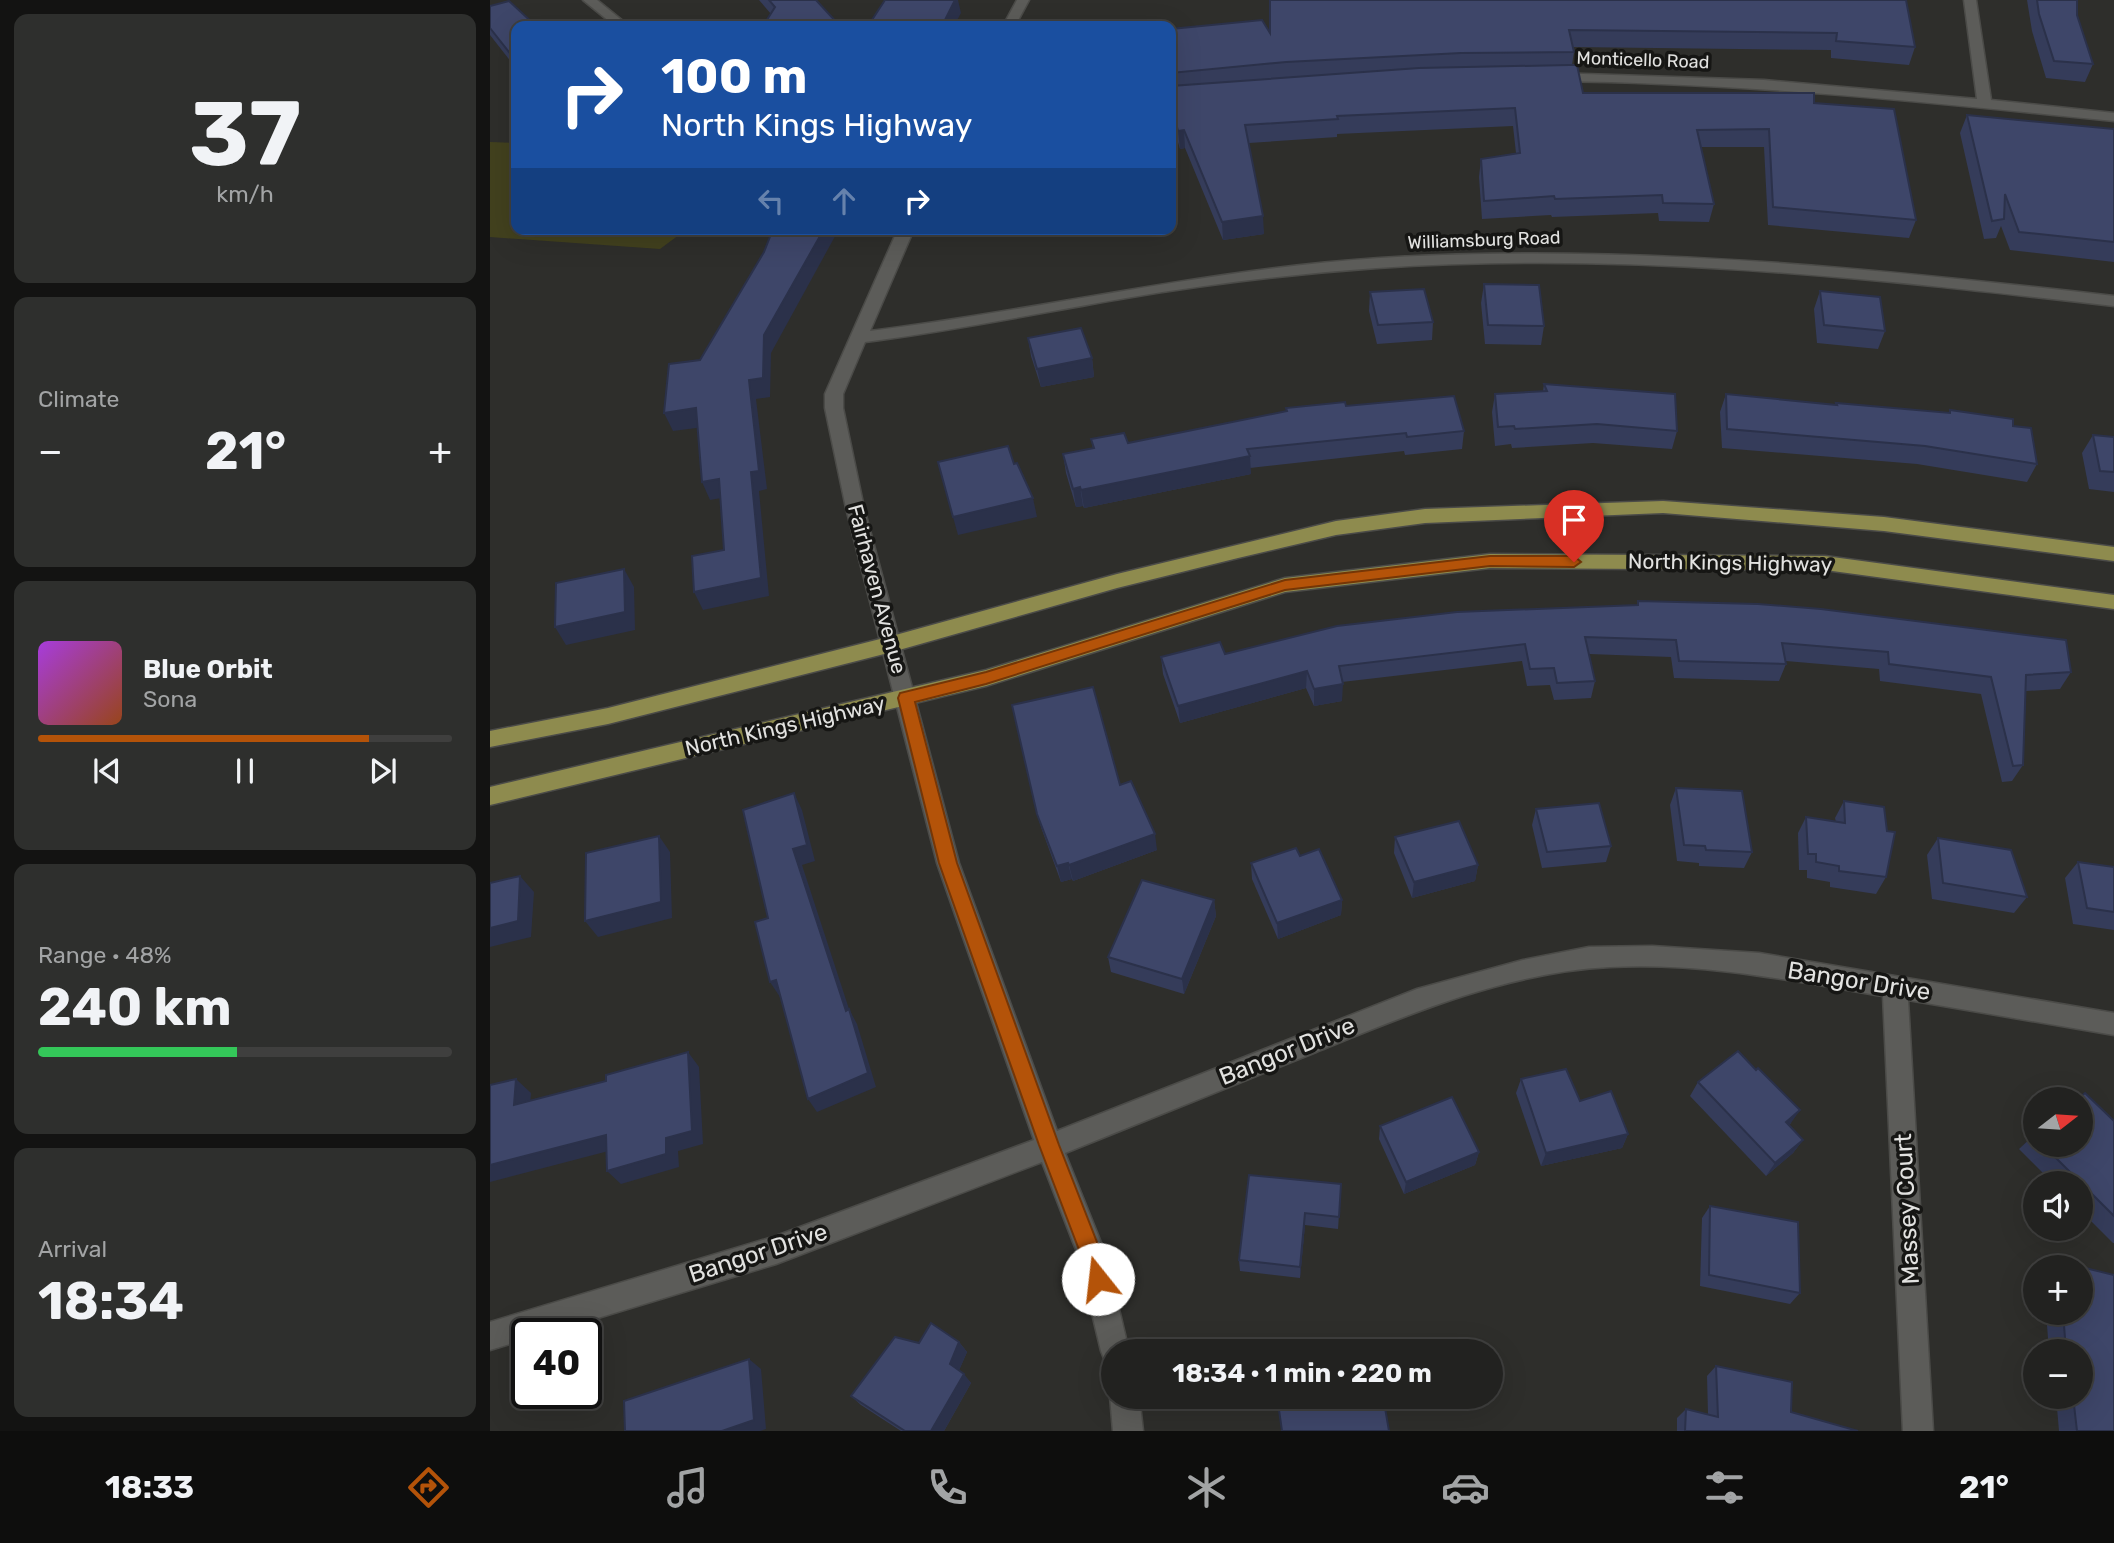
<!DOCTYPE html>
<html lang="en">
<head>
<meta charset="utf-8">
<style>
	body { margin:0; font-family:Rubik,sans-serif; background:#2e2f2d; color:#f1f3f6; height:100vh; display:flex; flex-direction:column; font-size:26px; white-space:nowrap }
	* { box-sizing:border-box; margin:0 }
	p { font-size:23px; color:#a2a4a5 }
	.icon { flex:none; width:38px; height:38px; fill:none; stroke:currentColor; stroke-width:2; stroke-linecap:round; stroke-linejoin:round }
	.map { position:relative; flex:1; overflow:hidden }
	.panel { display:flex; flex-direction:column; gap:14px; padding:14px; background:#131312; width:490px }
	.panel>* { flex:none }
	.guide { position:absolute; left:21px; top:21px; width:665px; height:214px; border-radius:14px; box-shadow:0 7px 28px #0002,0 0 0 2px #3f3f3e; background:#1a4fa0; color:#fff; overflow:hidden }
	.needle { width:46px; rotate:73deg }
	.controls { position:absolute; left:1533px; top:1087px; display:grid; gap:14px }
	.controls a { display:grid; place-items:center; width:70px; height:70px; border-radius:50%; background:#222220; box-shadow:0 7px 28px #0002,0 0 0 2px #3f3f3e; font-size:35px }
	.speed { position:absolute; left:21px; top:1318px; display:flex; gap:14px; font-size:35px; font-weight:700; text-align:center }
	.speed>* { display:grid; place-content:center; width:91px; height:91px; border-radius:50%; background:#222220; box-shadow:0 7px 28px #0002,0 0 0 2px #3f3f3e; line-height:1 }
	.speed .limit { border:4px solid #111; border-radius:10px; background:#fff; color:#111 }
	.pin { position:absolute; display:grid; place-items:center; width:60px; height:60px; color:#fff; margin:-72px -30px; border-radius:50% 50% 50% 0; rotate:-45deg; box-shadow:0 0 7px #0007 }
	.pin .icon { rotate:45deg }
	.me { position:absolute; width:77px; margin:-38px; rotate:344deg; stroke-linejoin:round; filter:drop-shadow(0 0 5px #0008) }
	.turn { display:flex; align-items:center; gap:24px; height:147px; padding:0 35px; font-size:32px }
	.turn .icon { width:91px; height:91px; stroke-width:2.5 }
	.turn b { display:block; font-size:49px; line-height:60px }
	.lanes { display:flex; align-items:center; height:66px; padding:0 35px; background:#0003; justify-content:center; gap:35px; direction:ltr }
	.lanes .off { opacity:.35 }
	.big { font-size:52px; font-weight:700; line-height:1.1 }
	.panel .widget { flex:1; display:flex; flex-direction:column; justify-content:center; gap:10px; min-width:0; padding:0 24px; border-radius:14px; background:#2e2f2d }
	.panel .dial { align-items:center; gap:0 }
	.dial b { font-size:91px; line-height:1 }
	.song { display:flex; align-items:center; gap:21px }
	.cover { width:84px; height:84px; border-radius:10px; background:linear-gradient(135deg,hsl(280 70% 55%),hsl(20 70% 35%)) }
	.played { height:7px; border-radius:4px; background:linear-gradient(90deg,#b45309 80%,#3f3f3e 80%) }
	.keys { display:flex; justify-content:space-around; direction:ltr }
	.heat { display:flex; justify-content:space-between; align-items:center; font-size:38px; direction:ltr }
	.charge { height:10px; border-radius:5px; background:linear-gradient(90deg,#34c759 48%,#3f3f3e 0) }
	.trip { position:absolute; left:611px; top:1339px; width:402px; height:70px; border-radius:35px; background:#222220; box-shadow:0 7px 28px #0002,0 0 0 2px #3f3f3e; font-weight:700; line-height:70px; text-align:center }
	.tabs { display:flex; height:112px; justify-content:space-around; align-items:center; background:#0e0e0d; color:#a2a4a5 }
	.tabs .icon { width:49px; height:49px }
	.tabs .current { color:#b45309 }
	.tabs b { font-size:32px; color:#f1f3f6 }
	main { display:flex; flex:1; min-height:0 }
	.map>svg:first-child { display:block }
</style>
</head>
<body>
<main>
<section class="panel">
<div class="widget dial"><b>37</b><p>km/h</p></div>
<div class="widget"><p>Climate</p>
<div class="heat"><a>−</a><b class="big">21°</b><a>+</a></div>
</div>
<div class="widget">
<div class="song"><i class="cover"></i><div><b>Blue Orbit</b><p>Sona</p></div></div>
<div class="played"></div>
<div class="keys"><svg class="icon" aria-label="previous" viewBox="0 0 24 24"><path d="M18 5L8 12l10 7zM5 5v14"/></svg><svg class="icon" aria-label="pause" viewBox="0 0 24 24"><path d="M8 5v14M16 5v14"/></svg><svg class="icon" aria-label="next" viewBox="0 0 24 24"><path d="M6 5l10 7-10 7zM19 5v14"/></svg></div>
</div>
<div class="widget"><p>Range · 48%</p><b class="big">240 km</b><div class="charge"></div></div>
<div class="widget"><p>Arrival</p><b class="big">18:34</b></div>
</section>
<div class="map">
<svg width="1624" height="1431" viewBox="0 0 1624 1431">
	<rect width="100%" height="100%" fill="#2e2e2b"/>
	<polygon fill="#42411e" points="0,142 26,143 26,229 197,229 170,249 0,237"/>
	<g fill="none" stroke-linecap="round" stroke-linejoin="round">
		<defs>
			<g id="minor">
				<polygon points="93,0 107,0 139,26 125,26"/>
				<polygon points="527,0 539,0 525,26 513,26"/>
				<path d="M1474 0H1486L1501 100 1624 113V121C1438 102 1252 83 1064 81L1057 77 1064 73 1274 80 1487 99Z"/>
				<path d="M408 229H424L380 331C550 310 718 269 890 258 1136 243 1380 268 1624 296V306C1379 278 1134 251 887 268 803 274 719 284 636 298 549 313 463 331 375 342L353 394V408L374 508 469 863 567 1131 927 989 1033 960 1099 947 1162 946 1269 953 1624 1013V1035L1418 1000 1443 1431H1413L1393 996C1303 981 1212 962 1120 967 1018 972 919 1014 826 1052 742 1086 659 1119 575 1153L616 1255 639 1351H623V1364L615 1361 611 1351 588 1255 552 1162 286 1264 55 1334H37V1339L0 1350V1322L286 1236 544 1140 447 863 356 508 335 408V394Z"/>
				<polygon points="623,1388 623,1396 649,1396 653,1431 623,1431 620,1396"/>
			</g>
			<g id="major">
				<polygon points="1173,501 1394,517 1624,547 1624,561 1394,531 1173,513 935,523 846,535 748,558 627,588 402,652 118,724 0,747 0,731 118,708 402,636 627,574 846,521 935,509"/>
				<polygon points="1000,554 1335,556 1624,595 1624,609 1335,570 1000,568 795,592 496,686 0,805 0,787 496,670 795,578"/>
			</g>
		</defs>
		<use href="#minor" stroke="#4b4b48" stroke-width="3"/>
		<use href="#major" stroke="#4b4b48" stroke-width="3"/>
		<use href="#minor" fill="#5c5c59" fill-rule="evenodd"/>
		<use href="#major" fill="#8e8b4e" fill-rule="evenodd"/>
	</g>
	<g fill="#353c5a">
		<polygon points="269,0 326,0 281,14"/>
		<polygon points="1416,0 1425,47 1419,65 1341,58 1341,50 1083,47 1084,52 1082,65 1093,93 1324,103 1426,220 1419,238 1278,225 1274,147 1211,147 1224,204 1219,222 1169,221 1168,213 1062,217 1061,215 992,219 989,177 991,159 1026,153 1023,126 847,134 847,137 759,143 774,234 733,240 695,148 690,149 681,118 681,29 780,33"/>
		<polygon points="1537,0 1587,0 1587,15 1603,64 1595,82 1556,78 1542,31"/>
		<polygon points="0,6 26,26 26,68 0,35"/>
		<polygon points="1477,115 1624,129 1624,262 1520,250 1511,226 1506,238 1494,239 1470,133"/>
		<polygon points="994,284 1054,326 1051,345 995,344 991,303"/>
		<polygon points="1330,291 1395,331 1388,349 1327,343 1324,309"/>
		<polygon points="880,292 943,322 942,340 887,344 879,311"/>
		<polygon points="538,338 602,358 604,377 551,387 541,356"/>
		<polygon points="1054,384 1187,431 1182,449 1103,443 1022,448 1021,444 1005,446 1002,412 1005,394 1053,391"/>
		<polygon points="1236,394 1346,405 1346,403 1458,413 1460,410 1523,426 1547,464 1537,482 1427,464 1232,448 1230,412"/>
		<polygon points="856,406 974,431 972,449 915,455 914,451 760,468 761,474 594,508 593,506 586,507 576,473 573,454 603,449 601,439 638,443 796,412 796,408"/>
		<polygon points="1603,435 1624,437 1624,492 1599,489 1592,453"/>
		<polygon points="1148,601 1581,672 1570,689 1536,691 1533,765 1522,781 1512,782 1491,694 1390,681 1389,669 1296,661 1296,664 1289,681 1184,678 1181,657 1099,654 1105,681 1101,698 1064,700 1060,685 1037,686 1032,661 852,682 852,701 824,706 816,688 690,723 673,674 671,657 735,654 1147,605"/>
		<polygon points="630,785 667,850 583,881 582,879 571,882 552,830 547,814"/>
		<polygon points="1186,788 1262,852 1254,868 1209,866 1209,863 1187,861 1180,805"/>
		<polygon points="1354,801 1396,877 1386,894 1340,887 1340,882 1317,878 1317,870 1309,870 1308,833 1316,817 1346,822 1345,818"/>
		<polygon points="1046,809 1121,846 1116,862 1052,868 1042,825"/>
		<polygon points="905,837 988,865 985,881 922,898 904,853"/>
		<polygon points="1448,838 1537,897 1524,913 1442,899 1437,855"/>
		<polygon points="1588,862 1624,867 1624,930 1583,924 1575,878"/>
		<polygon points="761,863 852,900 851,915 788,939 762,879"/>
		<polygon points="724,900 726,916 694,994 621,972 618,957"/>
		<polygon points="1031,1079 1090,1101 1138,1134 1132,1148 1051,1166 1026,1093"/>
		<polygon points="1208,1082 1301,1123 1299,1125 1313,1140 1303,1153 1276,1176 1200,1096"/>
		<polygon points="1624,1121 1624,1243 1623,1243 1591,1211 1591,1183 1563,1183 1529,1149 1545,1134 1545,1144 1591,1144"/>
		<polygon points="890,1126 989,1152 985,1165 914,1194 889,1139"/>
		<polygon points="851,1184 848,1229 815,1225 810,1278 750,1271 749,1260"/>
		<polygon points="1220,1206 1310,1293 1300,1304 1210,1286 1212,1218"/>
		<polygon points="1568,1262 1590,1267 1561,1267"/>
		<polygon points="1556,1312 1591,1312 1624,1431 1569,1431 1566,1396 1591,1396 1591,1351 1559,1351"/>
		<polygon points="469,1342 477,1352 469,1370 481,1383 454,1431 411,1431 371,1405 361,1396 429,1343"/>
		<polygon points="1226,1366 1301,1412 1368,1431 1187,1431 1187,1418 1196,1409 1218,1414 1217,1376"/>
	</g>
	<g fill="#2b314a">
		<polygon points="465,0 468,0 471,13 464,26 452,26"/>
		<polygon points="694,130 695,148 690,149 688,131"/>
		<polygon points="773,216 774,234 733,240 732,222"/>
		<polygon points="334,229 349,229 281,353 280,397 266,399 277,489 269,491 279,596 213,610 204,592 271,578 261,472 259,380 274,335"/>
		<polygon points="602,358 604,377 551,387 547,369"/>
		<polygon points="206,408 214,427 183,431 174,413"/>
		<polygon points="760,456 761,474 594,508 591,490"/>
		<polygon points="229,479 237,497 220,500 212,482"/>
		<polygon points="590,487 593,506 586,507 583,489"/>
		<polygon points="543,498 547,517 468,535 463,517"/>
		<polygon points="134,569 144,587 145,630 76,645 65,627"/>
		<polygon points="817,671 816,688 690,723 688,706"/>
		<polygon points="853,684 852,701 824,706 824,689"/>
		<polygon points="304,793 312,810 325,861 312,865 360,1012 359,1009 367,1024 386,1087 327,1112 318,1099 356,1011 303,849"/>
		<polygon points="665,834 667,850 583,881 579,865"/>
		<polygon points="169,836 180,852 182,918 108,937 95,921"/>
		<polygon points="578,863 582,879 571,882 567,866"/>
		<polygon points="988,865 985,881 922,898 924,882"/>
		<polygon points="30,876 44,892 41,937 0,947 0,928"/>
		<polygon points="724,900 726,916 694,994 692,979"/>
		<polygon points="852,900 851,915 788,939 787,923"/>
		<polygon points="286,980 295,995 290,997 280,982"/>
		<polygon points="198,1052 209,1067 213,1144 188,1151 189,1167 131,1184 117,1171 176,1138"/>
		<polygon points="26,1079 41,1093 39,1119 24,1105"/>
		<polygon points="1310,1110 1301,1123 1286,1135 1296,1122"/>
		<polygon points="1138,1134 1132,1148 1051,1166 1056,1153"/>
		<polygon points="116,1135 130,1148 0,1182 0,1165"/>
		<polygon points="1313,1140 1303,1153 1276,1176 1285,1163"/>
		<polygon points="989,1152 985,1165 914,1194 916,1182"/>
		<polygon points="815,1213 815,1225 810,1278 810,1267"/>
		<polygon points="469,1342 477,1352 468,1373 460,1364"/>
		<polygon points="259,1359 271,1369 276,1429 270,1431 232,1431"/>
		<polygon points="474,1374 481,1383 454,1431 441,1431"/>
	</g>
	<g fill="#3e4669" stroke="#2b314a" stroke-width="2">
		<polygon points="279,0 326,0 350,26 273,26 285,7"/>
		<polygon points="395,0 465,0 452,26 378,26"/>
		<polygon points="780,0 1416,0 1425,47 1346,41 1347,33 1079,30 1084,52 971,53 796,62 681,73 681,29 772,20 780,33"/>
		<polygon points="1547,0 1587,0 1587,15 1603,64 1564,61 1549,14"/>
		<polygon points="19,1 46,26 26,26 26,61 0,28 0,6"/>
		<polygon points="1079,65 1087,65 1093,93 1324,93 1324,103 1404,109 1426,220 1283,207 1279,129 1207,130 1224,204 1173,203 1172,195 1065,199 1064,196 994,201 991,159 1030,153 1025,108 847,116 848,119 755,125 773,216 732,222 694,130 688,131 681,105 681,86 929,68"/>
		<polygon points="1477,115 1624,129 1624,242 1529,232 1515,194 1514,219 1502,221"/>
		<polygon points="283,229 334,229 274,335 273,378 259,380 269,471 261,472 271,578 204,592 202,556 234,550 229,479 212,482 206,408 174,413 179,364 210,360 274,252"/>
		<polygon points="994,284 1049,285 1054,326 998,325"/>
		<polygon points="934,289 943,322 888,325 880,292"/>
		<polygon points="1330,291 1390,297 1395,331 1334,325"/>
		<polygon points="591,328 602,358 547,369 538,338"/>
		<polygon points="1054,384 1185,394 1187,431 1107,424 1025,429 1024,426 1008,427 1005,394 1057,391"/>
		<polygon points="1236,394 1347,405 1346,403 1460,413 1460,410 1523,419 1523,426 1541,428 1547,464 1435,446 1237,429"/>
		<polygon points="964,396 974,431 917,437 916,433 757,449 760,456 591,490 590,487 583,489 573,454 604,448 601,439 634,433 638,443 797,411 796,408 855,402 856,406"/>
		<polygon points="1603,435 1624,437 1624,472 1610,471"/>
		<polygon points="518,446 524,464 527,463 543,498 463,517 448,462"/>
		<polygon points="134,569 135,612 65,627 66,583"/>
		<polygon points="1148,601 1268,604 1331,609 1576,640 1581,672 1536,675 1533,765 1523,766 1501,677 1399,664 1398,652 1292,643 1296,664 1189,661 1186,640 1095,637 1105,681 1067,683 1064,668 1040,669 1035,644 849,666 853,684 824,689 817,671 688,706 671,657 730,642 735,654 847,626 967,612 1148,605"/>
		<polygon points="603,687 630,785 641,781 665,834 579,865 578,863 567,866 547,814 522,705"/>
		<polygon points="1186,788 1252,791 1262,852 1216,850 1215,846 1194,845"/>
		<polygon points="304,793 317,845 303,849 356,1011 359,1009 378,1073 318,1099 286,980 280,982 265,922 278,918 253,810"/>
		<polygon points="1354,801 1394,807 1397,831 1405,832 1396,877 1349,871 1349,866 1326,862 1326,854 1318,854 1316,817 1355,823"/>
		<polygon points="1109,803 1121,846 1057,852 1046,809"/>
		<polygon points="969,821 988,865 924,882 905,837"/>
		<polygon points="169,836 171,902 95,921 96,853"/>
		<polygon points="1448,838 1521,850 1537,897 1453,883"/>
		<polygon points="806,848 810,856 829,849 852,900 787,923 761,863"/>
		<polygon points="1588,862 1624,867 1624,912 1597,908"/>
		<polygon points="30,876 28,921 0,928 0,883"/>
		<polygon points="652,880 724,900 692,979 618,957"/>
		<polygon points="1248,1051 1266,1070 1268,1068 1310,1110 1296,1122 1313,1140 1285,1163 1208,1082"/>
		<polygon points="198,1052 202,1131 176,1138 176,1154 117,1171 116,1135 0,1165 0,1085 26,1079 24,1105 116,1081 116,1075"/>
		<polygon points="1076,1069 1090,1101 1121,1091 1138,1134 1056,1153 1031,1079"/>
		<polygon points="1595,1093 1624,1121 1624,1216 1552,1144 1591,1144 1591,1099 1588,1099"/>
		<polygon points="962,1097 989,1152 916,1182 890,1126"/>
		<polygon points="759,1175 851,1184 849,1217 815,1213 810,1267 749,1260"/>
		<polygon points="1220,1206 1308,1222 1310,1293 1219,1275"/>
		<polygon points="1568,1262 1590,1267 1569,1267"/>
		<polygon points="1591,1267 1624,1275 1624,1431 1587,1431 1583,1396 1591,1396 1591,1351 1576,1351 1573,1312 1591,1312"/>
		<polygon points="441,1323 469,1342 460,1364 474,1374 441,1431 415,1431 361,1396 405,1337 429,1343"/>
		<polygon points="259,1359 264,1420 232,1431 135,1431 134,1401"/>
		<polygon points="1226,1366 1302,1382 1301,1412 1368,1431 1195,1431 1196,1409 1228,1417"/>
		<polygon points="787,1396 893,1396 899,1431 792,1431"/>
	</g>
	<polygon fill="#b45309" stroke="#753606" stroke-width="2" points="1000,556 1084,556 1091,562 1084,567 1000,566 795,590 496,684 425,702 467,863 569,1145 612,1255 618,1279 615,1286 608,1289 600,1286 591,1255 549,1145 449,863 408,698 410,693 496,672 795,580"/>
	<g text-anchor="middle" stroke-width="7" stroke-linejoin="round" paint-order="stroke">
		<g font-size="18" fill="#e2e2e0" stroke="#161614">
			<text transform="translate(1153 60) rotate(2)" y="6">Monticello Road</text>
			<text transform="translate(994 240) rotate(-2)" y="6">Williamsburg Road</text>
		</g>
		<g font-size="21" fill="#e2e2e0" stroke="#161614">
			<text transform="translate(1240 563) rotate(1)" y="7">North Kings Highway</text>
			<text transform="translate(387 589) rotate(75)" y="7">Fairhaven Avenue</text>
			<text transform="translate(295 726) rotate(-13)" y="7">North Kings Highway</text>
		</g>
		<g font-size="24" fill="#e2e2e0" stroke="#161614">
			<text transform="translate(1369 981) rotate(9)" y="8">Bangor Drive</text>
			<text transform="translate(797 1051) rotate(-22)" y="8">Bangor Drive</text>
			<text transform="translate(1417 1209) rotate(-93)" y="8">Massey Court</text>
			<text transform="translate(268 1253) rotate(-18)" y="8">Bangor Drive</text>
		</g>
	</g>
</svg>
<div class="controls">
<a><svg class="needle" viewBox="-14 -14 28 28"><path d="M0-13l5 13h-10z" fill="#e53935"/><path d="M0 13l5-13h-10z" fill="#a2a4a5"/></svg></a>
<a><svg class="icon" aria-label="sound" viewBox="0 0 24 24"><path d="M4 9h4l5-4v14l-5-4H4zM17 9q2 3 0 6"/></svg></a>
<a>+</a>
<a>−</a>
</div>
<div class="speed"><div class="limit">40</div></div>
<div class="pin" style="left:1084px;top:562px;background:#d93025"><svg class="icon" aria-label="arrive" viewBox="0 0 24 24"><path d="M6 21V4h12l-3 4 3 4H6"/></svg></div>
<svg class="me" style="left:608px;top:1279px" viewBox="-20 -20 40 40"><circle r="19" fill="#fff"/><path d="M0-13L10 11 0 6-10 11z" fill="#b45309"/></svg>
<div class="trip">18:34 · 1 min · 220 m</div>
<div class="guide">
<div class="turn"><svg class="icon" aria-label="right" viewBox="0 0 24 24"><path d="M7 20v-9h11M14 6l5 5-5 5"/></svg><div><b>100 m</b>North Kings Highway</div></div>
<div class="lanes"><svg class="icon off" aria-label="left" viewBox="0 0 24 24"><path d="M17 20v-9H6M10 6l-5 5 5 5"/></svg><svg class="icon off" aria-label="ahead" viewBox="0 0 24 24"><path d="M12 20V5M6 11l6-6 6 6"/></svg><svg class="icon" aria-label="right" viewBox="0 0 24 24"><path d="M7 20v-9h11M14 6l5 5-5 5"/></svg></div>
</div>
</div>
</main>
<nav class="tabs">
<b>18:33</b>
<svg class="icon current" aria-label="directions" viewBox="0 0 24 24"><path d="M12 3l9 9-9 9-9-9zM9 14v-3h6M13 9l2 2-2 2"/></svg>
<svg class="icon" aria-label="music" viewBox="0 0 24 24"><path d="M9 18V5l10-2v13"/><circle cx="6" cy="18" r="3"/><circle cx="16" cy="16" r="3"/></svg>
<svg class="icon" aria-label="phone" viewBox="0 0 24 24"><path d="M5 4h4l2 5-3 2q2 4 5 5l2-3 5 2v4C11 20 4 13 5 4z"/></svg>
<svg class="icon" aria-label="climate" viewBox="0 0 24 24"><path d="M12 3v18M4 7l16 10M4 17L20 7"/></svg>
<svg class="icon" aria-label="car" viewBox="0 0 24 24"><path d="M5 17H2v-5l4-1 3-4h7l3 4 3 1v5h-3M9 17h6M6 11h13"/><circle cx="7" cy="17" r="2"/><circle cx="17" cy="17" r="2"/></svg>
<svg class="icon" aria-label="filters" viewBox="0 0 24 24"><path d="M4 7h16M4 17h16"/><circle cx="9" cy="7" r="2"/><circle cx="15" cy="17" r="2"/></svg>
<b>21°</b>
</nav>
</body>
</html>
